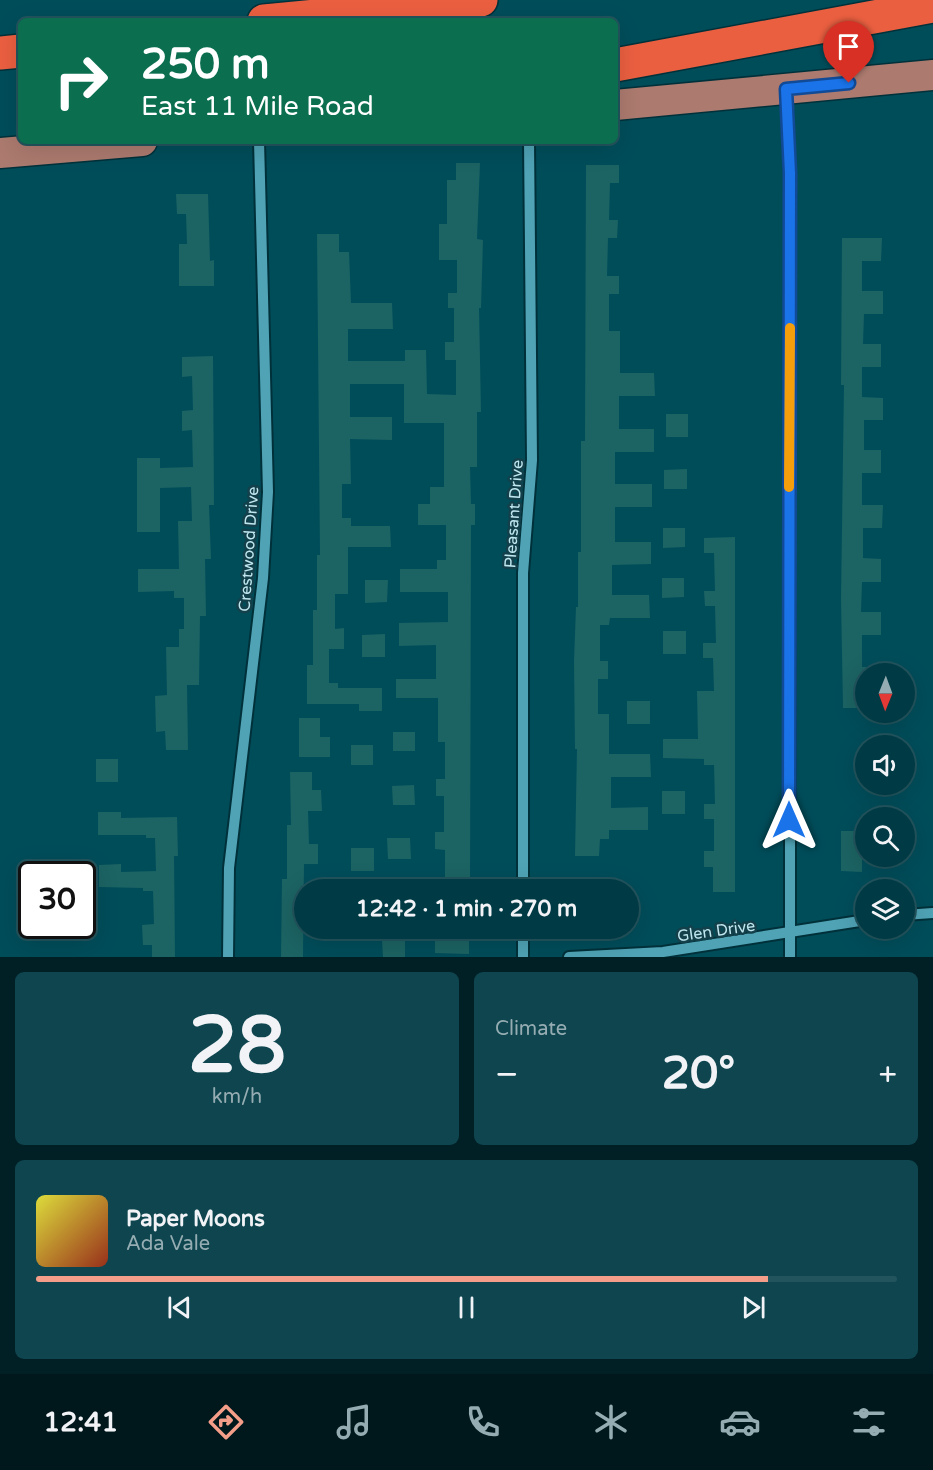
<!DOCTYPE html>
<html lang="en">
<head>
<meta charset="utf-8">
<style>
	body { margin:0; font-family:"Varela Round",sans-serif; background:#0e454f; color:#f1f3f6; height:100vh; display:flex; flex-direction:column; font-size:22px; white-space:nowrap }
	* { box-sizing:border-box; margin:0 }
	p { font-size:20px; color:#95adb2 }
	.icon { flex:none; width:33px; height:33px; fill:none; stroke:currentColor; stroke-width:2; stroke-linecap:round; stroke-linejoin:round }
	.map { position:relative; height:957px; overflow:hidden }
	.details { display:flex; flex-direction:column; gap:15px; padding:15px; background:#002025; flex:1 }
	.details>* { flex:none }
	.guide { position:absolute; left:18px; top:18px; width:600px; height:126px; border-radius:9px; box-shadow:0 6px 24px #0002,0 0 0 2px #22545d; background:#0b6e4f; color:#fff; overflow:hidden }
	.needle { width:39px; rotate:181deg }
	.buttons { position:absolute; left:855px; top:663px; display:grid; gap:12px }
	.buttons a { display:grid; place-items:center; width:60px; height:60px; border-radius:50%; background:#003a44; box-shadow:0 6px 24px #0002,0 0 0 2px #22545d; font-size:30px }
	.speed { position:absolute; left:18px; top:861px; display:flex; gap:12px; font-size:30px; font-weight:700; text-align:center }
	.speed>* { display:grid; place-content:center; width:78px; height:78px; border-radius:50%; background:#003a44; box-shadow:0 6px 24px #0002,0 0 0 2px #22545d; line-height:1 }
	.speed .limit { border:3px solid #111; border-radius:9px; background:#fff; color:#111 }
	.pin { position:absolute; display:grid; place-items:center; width:51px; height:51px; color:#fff; margin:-62px -26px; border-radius:50% 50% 50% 0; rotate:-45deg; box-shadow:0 0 6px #0007 }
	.pin .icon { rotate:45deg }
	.me { position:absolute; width:66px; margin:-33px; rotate:0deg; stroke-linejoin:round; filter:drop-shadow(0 0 4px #0008) }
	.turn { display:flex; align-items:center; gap:21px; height:126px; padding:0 24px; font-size:27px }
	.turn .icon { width:78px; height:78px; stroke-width:2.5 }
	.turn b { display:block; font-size:42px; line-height:51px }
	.big { font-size:45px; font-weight:700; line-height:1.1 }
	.details .card { flex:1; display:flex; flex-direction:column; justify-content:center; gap:9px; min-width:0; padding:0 21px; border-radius:9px; background:#0e454f }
	.details .dial { align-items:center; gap:0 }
	.dial b { font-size:78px; line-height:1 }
	.song { display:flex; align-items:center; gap:18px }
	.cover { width:72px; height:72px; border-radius:9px; background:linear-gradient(135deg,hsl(60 70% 55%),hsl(10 70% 35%)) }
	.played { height:6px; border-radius:3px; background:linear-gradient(90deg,#f49e89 85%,#22545d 85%) }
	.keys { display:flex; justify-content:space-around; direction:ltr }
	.heat { display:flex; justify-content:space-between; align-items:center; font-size:33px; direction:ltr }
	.details .tiles { flex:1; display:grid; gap:15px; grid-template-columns:1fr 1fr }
	.card:last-child { grid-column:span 2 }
	.trip { position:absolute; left:294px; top:879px; width:345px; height:60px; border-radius:30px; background:#003a44; box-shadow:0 6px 24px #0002,0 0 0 2px #22545d; font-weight:700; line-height:60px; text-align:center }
	.tab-bar { display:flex; height:96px; justify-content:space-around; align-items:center; background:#00171b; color:#95adb2 }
	.tab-bar .icon { width:42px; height:42px }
	.tab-bar .current { color:#f49e89 }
	.tab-bar b { font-size:27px; color:#f1f3f6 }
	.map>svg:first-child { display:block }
</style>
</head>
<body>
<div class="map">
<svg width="933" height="957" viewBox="0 0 933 957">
	<rect width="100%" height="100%" fill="#004d5a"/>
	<g fill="#1c6363">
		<polygon points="456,163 480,163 477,239 483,240 481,308 479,308 481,412 477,412 477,467 470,467 471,504 475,504 475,525 471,525 470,890 445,890 445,850 435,849 435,832 444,832 444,796 436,796 436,779 445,779 445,742 438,742 438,698 396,698 396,679 436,679 436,645 399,646 399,623 448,622 448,592 400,592 400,569 437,569 437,560 446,560 446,525 418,525 418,504 430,504 430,487 444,487 444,423 404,423 404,384 350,384 350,417 392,417 392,440 350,439 351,484 342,484 342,518 351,518 351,526 390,526 391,547 348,547 348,594 335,594 335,629 344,628 344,649 329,649 329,683 338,683 338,688 382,688 382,711 359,711 359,704 307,704 307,665 313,665 313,610 317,610 317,555 320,555 317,234 339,234 339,252 349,252 351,303 392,303 393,329 348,329 348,361 405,361 405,350 426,350 427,394 456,395 456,360 445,360 445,342 454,342 454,308 448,308 448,293 457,293 457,260 439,260 439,224 447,224 447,180 456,180"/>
		<polygon points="586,165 619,165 619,183 610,183 609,220 618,220 617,238 608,238 607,276 619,276 619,294 609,294 609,331 620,331 620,373 654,373 655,396 619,396 619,429 654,429 654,452 615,452 615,484 652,484 652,507 615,507 615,542 651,542 651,564 612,565 612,595 649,595 650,618 610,618 609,625 600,625 600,661 608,661 608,679 598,679 598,714 609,714 609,754 650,754 651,777 611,777 611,808 648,807 648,830 609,830 609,839 600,839 599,856 575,856 577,749 575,749 574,661 576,607 578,607 578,552 581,552 581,441 585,441"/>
		<polygon points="176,194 208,194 210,261 214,260 214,286 179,286 179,244 187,244 186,214 177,214"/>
		<polygon points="842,238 882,238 881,261 862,261 862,291 883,291 883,314 864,314 863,344 881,344 881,367 862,367 862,397 883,398 883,420 864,420 864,450 881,450 881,473 862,473 862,505 883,505 882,528 863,528 863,558 881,559 881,582 862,582 861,612 881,612 881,635 862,635 862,667 866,667 864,708 843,708 841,599 844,385 841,385"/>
		<polygon points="213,356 214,505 209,505 211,559 205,559 206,616 200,616 199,685 187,685 188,750 166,750 165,731 156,732 155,696 167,695 166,647 179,647 179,629 184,629 184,598 174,598 174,591 138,592 138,569 179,569 178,521 192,521 191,487 160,488 160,532 137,532 137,458 160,458 160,468 193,467 192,430 182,431 182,411 193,410 192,376 182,377 182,357"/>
		<rect x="666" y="414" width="22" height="23"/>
		<polygon points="687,469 687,489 664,489 664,470"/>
		<polygon points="663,528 685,528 685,547 663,548"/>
		<polygon points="735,537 735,892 713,892 713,867 704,867 704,851 714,851 714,819 704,819 704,804 715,804 714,765 704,765 704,759 663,758 663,739 698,739 697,691 714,691 713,658 703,658 703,643 716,643 715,606 705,606 704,591 715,591 714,553 704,553 704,538"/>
		<polygon points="662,578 684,578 684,597 662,598"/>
		<polygon points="365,580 388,580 387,602 365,603"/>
		<rect x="663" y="631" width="23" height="23"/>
		<polygon points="385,634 385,657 362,657 362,635"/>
		<rect x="627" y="701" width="23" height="23"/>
		<polygon points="299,718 320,718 320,737 330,737 330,757 299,757"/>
		<rect x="393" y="732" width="22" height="19"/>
		<rect x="351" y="745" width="22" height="20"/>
		<rect x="96" y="759" width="22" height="23"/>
		<polygon points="290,772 312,772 312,790 321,790 322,811 308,811 309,844 318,844 318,864 304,864 303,957 281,957 282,879 287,879 287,825 291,825"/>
		<polygon points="414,785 415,805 393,805 392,786"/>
		<rect x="662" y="791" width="23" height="23"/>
		<polygon points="98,812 121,812 121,818 177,817 178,856 174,856 175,957 152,957 152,945 143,945 142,925 154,924 153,891 143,891 143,888 99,887 99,865 121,864 121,872 156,871 155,838 146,838 146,835 98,835"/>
		<polygon points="841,831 866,831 866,853 862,853 862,872 841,871"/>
		<polygon points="387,838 410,838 411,859 388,859"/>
		<rect x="351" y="848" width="23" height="23"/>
		<polygon points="445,928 469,928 469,954 435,953 435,936 445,936"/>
		<polygon points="382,940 405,940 405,957 383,957"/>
	</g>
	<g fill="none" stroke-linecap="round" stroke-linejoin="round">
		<defs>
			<g id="minor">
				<polyline points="786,89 790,173 790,957"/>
				<polyline points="523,890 523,573 532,460 529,141"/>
				<polyline points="904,915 933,913"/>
				<polyline points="228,957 229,868 263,578 268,492 259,141"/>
				<polyline points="523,957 523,928"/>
				<polyline points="569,957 663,952 866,920"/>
			</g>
			<g id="major">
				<polyline points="615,105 933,75"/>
				<polyline points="0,153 142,141"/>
			</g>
			<g id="highway">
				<polyline points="264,21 481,0"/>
				<polyline points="0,53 21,51"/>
				<polyline points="615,65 933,6"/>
			</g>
		</defs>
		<use href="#minor" stroke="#00313a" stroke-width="14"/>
		<use href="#major" stroke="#00313a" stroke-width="33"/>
		<use href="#highway" stroke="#00313a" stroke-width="36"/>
		<use href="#minor" stroke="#4fa3b5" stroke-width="10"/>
		<use href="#major" stroke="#ac7a6f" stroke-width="30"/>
		<use href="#highway" stroke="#ea5f40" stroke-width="33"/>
	</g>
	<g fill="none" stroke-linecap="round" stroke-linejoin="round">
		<defs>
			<polyline id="route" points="789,820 790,173 786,89 849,83"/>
		</defs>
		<use href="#route" stroke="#114b97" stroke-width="15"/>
		<use href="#route" stroke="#1a73e8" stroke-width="10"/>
		<polyline stroke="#f59e0b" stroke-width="10" points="789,487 790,328"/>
	</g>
	<g text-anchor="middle" stroke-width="5" stroke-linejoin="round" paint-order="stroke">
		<g font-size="16" fill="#c0e7f0" stroke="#13404a">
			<text transform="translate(513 514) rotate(-86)" y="6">Pleasant Drive</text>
			<text transform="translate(248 549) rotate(-86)" y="6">Crestwood Drive</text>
			<text transform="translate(716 930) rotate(-8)" y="6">Glen Drive</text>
		</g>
	</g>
</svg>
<div class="buttons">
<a><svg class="needle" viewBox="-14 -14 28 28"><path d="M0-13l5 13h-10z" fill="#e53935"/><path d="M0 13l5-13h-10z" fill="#95adb2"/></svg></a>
<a><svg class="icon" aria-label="sound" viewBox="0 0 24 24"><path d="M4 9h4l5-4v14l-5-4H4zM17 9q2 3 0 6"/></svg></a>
<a><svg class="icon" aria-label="search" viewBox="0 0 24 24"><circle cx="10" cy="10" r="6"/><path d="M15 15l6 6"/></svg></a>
<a><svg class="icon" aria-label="layers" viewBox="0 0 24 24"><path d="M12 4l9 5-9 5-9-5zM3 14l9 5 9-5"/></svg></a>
</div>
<div class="speed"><div class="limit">30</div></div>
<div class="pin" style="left:849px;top:83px;background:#d93025"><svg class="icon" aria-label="arrive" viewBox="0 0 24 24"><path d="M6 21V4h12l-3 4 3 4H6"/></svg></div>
<svg class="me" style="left:789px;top:820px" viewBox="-20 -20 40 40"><path d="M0-17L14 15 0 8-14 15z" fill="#1a73e8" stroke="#fff" stroke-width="4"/></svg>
<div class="trip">12:42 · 1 min · 270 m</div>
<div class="guide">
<div class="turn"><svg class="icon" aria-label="right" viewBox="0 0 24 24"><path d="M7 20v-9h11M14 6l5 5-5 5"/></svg><div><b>250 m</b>East 11 Mile Road</div></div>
</div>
</div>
<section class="details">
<div class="tiles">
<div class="card dial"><b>28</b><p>km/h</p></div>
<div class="card"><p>Climate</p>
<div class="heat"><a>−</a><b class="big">20°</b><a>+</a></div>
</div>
<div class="card">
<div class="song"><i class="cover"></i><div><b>Paper Moons</b><p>Ada Vale</p></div></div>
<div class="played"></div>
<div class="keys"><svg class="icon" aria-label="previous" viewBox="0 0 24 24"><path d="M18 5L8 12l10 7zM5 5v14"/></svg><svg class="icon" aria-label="pause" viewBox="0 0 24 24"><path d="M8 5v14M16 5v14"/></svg><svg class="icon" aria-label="next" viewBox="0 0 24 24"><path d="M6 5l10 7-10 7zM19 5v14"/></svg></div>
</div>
</div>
</section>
<nav class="tab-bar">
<b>12:41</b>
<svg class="icon current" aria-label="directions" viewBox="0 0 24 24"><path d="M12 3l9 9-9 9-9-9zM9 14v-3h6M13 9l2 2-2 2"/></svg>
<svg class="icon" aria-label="music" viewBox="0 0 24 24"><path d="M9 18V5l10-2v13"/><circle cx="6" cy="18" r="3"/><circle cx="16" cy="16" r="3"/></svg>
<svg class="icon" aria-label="phone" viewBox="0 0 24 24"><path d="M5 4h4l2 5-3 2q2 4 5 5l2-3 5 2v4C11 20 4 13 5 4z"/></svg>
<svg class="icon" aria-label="climate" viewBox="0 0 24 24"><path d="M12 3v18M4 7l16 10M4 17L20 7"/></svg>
<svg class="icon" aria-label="car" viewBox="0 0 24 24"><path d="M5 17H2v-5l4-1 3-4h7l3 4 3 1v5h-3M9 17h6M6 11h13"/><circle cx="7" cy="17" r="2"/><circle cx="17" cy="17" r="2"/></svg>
<svg class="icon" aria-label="filters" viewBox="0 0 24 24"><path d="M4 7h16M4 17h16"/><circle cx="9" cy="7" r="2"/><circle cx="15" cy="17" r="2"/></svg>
</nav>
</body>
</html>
